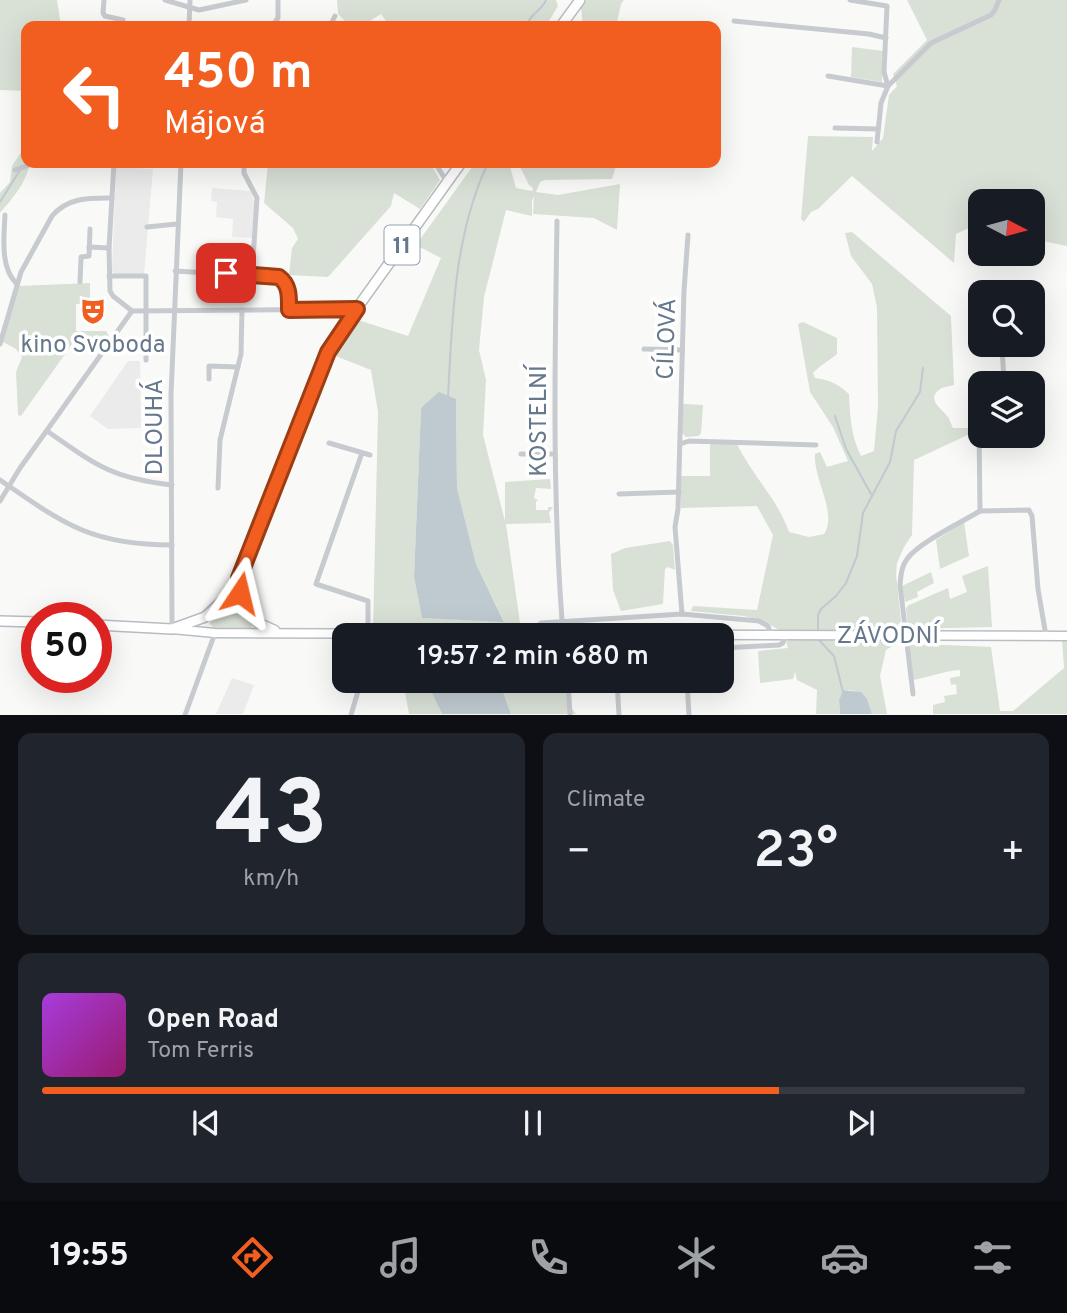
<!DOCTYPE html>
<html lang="en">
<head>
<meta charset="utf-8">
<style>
	body { margin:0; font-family:Overpass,sans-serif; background:#20242c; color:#f1f3f6; height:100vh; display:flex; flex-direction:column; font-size:26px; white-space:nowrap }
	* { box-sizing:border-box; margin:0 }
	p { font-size:23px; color:#9ea1a6 }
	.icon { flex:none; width:38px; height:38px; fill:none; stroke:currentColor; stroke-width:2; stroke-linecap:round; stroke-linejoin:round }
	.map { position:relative; height:715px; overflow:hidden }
	.sheet { display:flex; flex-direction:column; gap:18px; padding:18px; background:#0d0f14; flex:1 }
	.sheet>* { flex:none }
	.top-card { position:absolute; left:21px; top:21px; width:700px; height:147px; border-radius:14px; box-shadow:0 7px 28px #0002; background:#f25e1f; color:#fff; overflow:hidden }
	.needle { width:46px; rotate:96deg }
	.controls { position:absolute; left:968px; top:189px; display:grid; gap:14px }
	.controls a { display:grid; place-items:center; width:77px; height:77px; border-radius:14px; background:#171b24; box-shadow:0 7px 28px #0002; font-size:35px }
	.speed { position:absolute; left:21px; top:602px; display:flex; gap:14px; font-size:35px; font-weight:700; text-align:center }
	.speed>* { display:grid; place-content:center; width:91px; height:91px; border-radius:50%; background:#171b24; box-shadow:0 7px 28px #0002; line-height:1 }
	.speed .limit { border:10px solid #d22; background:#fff; color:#111 }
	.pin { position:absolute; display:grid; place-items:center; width:60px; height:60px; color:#fff; margin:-30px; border-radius:14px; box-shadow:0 4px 10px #0006 }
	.me { position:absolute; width:77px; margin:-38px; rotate:10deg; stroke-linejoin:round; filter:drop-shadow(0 0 5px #0008) }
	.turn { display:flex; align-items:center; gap:24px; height:147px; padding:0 28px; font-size:32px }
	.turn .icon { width:91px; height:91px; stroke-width:2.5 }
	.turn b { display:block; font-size:49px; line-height:60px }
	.big { font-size:52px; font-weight:600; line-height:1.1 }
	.sheet .card { flex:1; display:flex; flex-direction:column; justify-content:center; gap:10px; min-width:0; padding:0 24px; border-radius:14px; background:#20242c }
	.sheet .dial { align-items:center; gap:0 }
	.dial b { font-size:91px; line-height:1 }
	.song { display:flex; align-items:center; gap:21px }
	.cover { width:84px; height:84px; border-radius:10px; background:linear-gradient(135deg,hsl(280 70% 55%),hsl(320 70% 35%)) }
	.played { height:7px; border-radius:4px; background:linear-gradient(90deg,#f25e1f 75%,#363941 75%) }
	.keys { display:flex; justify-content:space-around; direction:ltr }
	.heat { display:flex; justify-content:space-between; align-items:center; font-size:38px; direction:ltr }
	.sheet .tiles { flex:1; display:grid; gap:18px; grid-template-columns:1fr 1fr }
	.card:last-child { grid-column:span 2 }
	.trip { position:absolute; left:332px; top:623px; width:402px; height:70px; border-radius:14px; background:#171b24; box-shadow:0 7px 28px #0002; font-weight:600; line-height:70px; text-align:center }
	.menu { display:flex; height:112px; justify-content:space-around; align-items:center; background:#090b0e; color:#9ea1a6 }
	.menu .icon { width:49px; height:49px }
	.menu .active { color:#f25e1f }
	.menu b { font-size:32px; color:#f1f3f6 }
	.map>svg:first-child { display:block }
</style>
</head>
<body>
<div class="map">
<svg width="1067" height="715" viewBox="0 0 1067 715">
	<rect width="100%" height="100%" fill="#f9faf7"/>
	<g fill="#eaebea">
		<polygon points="116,167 153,169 144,274 115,274 112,271"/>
		<polygon points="212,188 250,191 255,204 252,238 232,237 233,219 216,217 217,202 211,201"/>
		<polygon points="128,361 140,361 141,428 108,429 90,416"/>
		<polygon points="232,678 254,685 243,714 216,714"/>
	</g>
	<g fill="#d9e0d6" fill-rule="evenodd">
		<polygon points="0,0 57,0 61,26 26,26 26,91 0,90"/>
		<polygon points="337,0 556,0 558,6 546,26 386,26 388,24 381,14 362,26 350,26 338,14"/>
		<polygon points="587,0 624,0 621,4 616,26 583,26 581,8"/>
		<polygon points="907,0 1067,0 1067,246 1033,239 1032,201 980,201 980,229 969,228 956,234 954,263 852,176 818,209 811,212 804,222 801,219 808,136 873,137 872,151 883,138 889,95 897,86 893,74 927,40"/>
		<polygon points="852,47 883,51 882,82 851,77"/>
		<path d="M26 145V163H30C26 183 13 198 0 213V193L10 182 12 166Z"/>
		<polygon points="268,163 430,163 440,180 420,209 394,193 391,206 328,277 289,275 292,248 298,239 293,228 264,203"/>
		<path d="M475 163H509L516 188 532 191 533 188 529 185 518 163H617L612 179 545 180 540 182 536 192 558 195 620 184 617 230 594 218 533 214 534 196 532 201V216L506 210 484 297 479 350 486 380 483 435 505 521V482L550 479 551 489 536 488 534 498 538 500 536 502V510H548V507H553L549 513 551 523 506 524 521 630H373L378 412 371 370 333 355 355 319 408 336 441 258 416 245ZM456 400 457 488 476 564 504 621 422 618 414 577 421 408Z"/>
		<path d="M852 232 951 316 954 385C950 386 946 387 942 388 923 399 944 410 948 417 950 420 951 424 953 428H971L974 432 914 460 912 535 904 547 897 563 896 574 901 621 899 626 886 632H782L764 621 744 616 691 611 693 606 757 610 773 535 757 506 681 508V476H710V443L737 444C752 475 778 500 789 532L809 537 824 534C838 513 813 479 815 454L820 452 827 467 848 461 833 427 810 392 798 324 803 322 837 338V354C829 361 820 365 813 373L815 378C830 380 838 384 849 394 850 416 851 436 861 456L874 451 878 407 877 307 872 284 851 256 845 233Z"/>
		<polygon points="90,283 90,303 76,304 76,331 106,331 109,336 104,345 94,338 75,340 21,416 18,415 16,372 22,357 16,349 3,342 18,286"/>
		<polygon points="683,404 703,405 701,433 699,436 686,437 682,433"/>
		<polygon points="964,522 969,556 940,569 936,540"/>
		<polygon points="670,541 673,545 675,570 668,567 665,569 663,604 621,611 613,590 611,554 625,548"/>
		<polygon points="988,566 992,627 908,629 906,608 909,605 948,588 950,599 967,592 962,576"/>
		<polygon points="931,572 934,583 917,592 918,597 905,602 902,586"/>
		<polygon points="232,596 253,624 250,629 215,629 210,624 210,620"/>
		<path d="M799 639 903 640 886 650 880 676 887 714H872C866 697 862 689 843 690L839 700 840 714H813H816L817 690 797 680 795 672 793 679 760 683 758 651 788 648 786 641Z"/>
		<path d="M1062 640H1067V714H929H933V705L945 702 944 696 957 694 956 684 951 685 950 678 960 676V670C944 671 930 677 913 680L909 645C937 644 964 646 991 647L1000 711H1013L1064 668Z"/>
		<polygon points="403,681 431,681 430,689 442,714 409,714"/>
		<polygon points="499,681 566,681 572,709 576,714 511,714"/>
	</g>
	<g fill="#bfcad0">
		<polygon points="439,392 456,399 457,488 476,564 504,622 422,618 414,577 421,408"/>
		<polygon points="431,681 499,681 511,714 442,714 430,689"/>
		<polygon points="843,690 861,692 867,699 872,714 840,714 839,700"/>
	</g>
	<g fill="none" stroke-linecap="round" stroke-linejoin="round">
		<g stroke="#bfcad0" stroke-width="2">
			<path d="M527 26C529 14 542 11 546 0"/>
			<polyline points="0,202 20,170"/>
			<path d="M448 398C452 320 454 234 488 163"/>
			<polyline points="835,416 846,449 871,494"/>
			<polyline points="818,633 818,615 821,609 836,596 846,583 857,556 863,513 890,462 896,431 920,392 923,368"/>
			<polyline points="818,639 834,656 843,692"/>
		</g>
		<defs>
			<g id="secondary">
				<polyline points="232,592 257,622 275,630"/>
				<polyline points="172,629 215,633 1067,636"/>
			</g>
			<g id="primary">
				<polyline points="561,26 580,0"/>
				<polyline points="0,621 37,622"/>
				<polyline points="96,625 172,629 205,617 232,592 328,353 337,336 461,163"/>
			</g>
		</defs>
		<use href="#secondary" stroke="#b9bec4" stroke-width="11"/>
		<use href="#primary" stroke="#b7bcc1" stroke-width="12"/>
		<g stroke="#c7cbcf" stroke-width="5">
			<polyline points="104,0 103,13 105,16 123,20 122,26"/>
			<polyline points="165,0 199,10 246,0"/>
			<polyline points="734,21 869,34 886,38"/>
			<polyline points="189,26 190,0"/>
			<polyline points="272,26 278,18 278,0"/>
			<polyline points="330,26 335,16"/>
			<polyline points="828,76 888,86 884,72 887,6 850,0"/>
			<polyline points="835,128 878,129"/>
			<polyline points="877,142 881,103 888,86 931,43 991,15 995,10 999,0"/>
			<polyline points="114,163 109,248 110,291 113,296 132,311"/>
			<polyline points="244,163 244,173 257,198 252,275"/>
			<polyline points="435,163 447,182"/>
			<polyline points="15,170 35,163"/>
			<path d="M5 215C4 237 0 267 16 283"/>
			<path d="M557 221C555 354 552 487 562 620"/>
			<polyline points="147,227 177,224"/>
			<polyline points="89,247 109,248"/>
			<path d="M175 271 279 277C290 285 289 297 289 310"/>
			<polyline points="109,276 146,276 146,360"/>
			<polyline points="80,282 81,257 89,256 90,229"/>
			<path d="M0 344 21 272 52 216C68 197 89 198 112 198"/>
			<polyline points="1002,345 1004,383"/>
			<polyline points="644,349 682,350"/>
			<polyline points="209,379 209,366 238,367"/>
			<path d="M47 431C96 465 111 478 172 485"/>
			<polyline points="329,443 370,455"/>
			<polyline points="680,444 689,441 816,445"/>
			<polyline points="362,453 316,584 368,601 368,633"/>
			<polyline points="521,454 555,454"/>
			<path d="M0 480C64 524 91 545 172 545"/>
			<polyline points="218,488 220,440 241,354 242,310"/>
			<polyline points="619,494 679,492"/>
			<polyline points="0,501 20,468 132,311 357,309"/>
			<polyline points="980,511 1029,510 1032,516 1038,589 1046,636"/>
			<polyline points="682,614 675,527 678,509 684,291 688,235"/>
			<polyline points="172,629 171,395 181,163"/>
			<polyline points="536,635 536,628 541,623 682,614 759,621 768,626 771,635"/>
			<polyline points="723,648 779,645 783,643 785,635"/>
			<polyline points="568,681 570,715"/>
			<polyline points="617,681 619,715"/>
			<polyline points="687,681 689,715"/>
			<path d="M913 694 900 585C901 576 901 567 907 559 918 543 962 522 980 511L979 429 976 396 980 391"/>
			<polyline points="185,715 215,633"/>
			<polyline points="351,715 361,681"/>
		</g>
		<use href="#secondary" stroke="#fff" stroke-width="8"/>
		<use href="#primary" stroke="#fff" stroke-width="9"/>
	</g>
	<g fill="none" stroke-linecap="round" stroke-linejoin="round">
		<defs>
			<path id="route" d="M226 273 279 277C290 285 289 297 289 310L357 309 328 352 239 578 240 593"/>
		</defs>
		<use href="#route" stroke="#9d3d14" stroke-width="18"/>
		<use href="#route" stroke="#f25e1f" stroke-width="12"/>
	</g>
	<defs>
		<symbol id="theatre-bare" viewBox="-9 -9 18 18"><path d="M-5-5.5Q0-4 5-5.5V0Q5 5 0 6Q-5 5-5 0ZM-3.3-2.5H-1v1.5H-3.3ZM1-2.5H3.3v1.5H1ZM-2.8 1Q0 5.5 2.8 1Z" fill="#f25e1f" stroke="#fff" stroke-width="2.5" paint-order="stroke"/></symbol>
	</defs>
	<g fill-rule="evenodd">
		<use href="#theatre-bare" x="74" y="292" width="38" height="38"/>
	</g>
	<g text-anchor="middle" stroke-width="7" stroke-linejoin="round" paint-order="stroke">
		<rect fill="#fff" stroke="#94a0ae" stroke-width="2" x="384.5" y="225.5" width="35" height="39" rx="5"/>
		<g font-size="23" font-weight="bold" fill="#66788b">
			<text x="402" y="253">11</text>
		</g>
		<g font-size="24" fill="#66788b" stroke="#fff">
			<text transform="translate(666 339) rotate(-88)" y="8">CÍLOVÁ</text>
			<text transform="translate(538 421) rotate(-90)" y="8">KOSTELNÍ</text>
			<text transform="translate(154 427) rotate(-90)" y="8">DLOUHÁ</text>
			<text x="888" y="643">ZÁVODNÍ</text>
		</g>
		<g font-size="24" fill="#66788b" stroke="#fff">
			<text x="93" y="352">kino Svoboda</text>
		</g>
	</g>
</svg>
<div class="controls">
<a><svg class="needle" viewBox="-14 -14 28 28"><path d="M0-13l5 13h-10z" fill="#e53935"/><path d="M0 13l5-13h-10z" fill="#9ea1a6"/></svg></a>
<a><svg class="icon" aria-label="search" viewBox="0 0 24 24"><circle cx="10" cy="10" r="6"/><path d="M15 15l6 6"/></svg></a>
<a><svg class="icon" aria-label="layers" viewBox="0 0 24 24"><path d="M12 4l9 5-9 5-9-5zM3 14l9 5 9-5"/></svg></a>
</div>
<div class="speed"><div class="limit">50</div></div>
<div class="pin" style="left:226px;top:273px;background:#d93025"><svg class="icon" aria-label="arrive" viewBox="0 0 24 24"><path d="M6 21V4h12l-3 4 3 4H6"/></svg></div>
<svg class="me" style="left:240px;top:593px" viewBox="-20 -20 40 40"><path d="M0-17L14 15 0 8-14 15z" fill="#f25e1f" stroke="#fff" stroke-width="4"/></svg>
<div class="trip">19:57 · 2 min · 680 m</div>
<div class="top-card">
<div class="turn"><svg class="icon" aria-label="left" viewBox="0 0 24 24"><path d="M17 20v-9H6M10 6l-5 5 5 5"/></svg><div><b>450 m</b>Májová</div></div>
</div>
</div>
<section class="sheet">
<div class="tiles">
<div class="card dial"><b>43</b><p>km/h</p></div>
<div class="card"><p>Climate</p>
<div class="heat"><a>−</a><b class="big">23°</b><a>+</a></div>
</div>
<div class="card">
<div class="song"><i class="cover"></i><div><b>Open Road</b><p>Tom Ferris</p></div></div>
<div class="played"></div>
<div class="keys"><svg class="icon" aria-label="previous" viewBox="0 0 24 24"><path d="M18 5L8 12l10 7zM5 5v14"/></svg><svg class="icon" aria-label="pause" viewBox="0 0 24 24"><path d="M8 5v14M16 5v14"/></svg><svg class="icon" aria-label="next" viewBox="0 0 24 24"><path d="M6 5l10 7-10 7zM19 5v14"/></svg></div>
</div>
</div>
</section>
<nav class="menu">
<b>19:55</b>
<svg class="icon active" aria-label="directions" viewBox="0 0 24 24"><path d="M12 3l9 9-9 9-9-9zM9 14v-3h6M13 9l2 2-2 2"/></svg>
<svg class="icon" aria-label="music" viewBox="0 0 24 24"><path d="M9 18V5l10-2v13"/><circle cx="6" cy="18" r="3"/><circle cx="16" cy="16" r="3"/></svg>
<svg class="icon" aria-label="phone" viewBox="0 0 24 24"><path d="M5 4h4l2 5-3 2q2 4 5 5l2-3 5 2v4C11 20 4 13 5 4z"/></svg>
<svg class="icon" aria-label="climate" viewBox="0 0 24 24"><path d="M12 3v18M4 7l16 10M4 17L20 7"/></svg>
<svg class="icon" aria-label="car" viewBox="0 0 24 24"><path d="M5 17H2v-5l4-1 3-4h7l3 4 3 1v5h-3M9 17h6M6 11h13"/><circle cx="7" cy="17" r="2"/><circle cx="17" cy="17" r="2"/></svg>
<svg class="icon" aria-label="filters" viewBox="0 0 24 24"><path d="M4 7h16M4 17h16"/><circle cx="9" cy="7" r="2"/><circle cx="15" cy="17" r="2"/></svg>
</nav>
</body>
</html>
